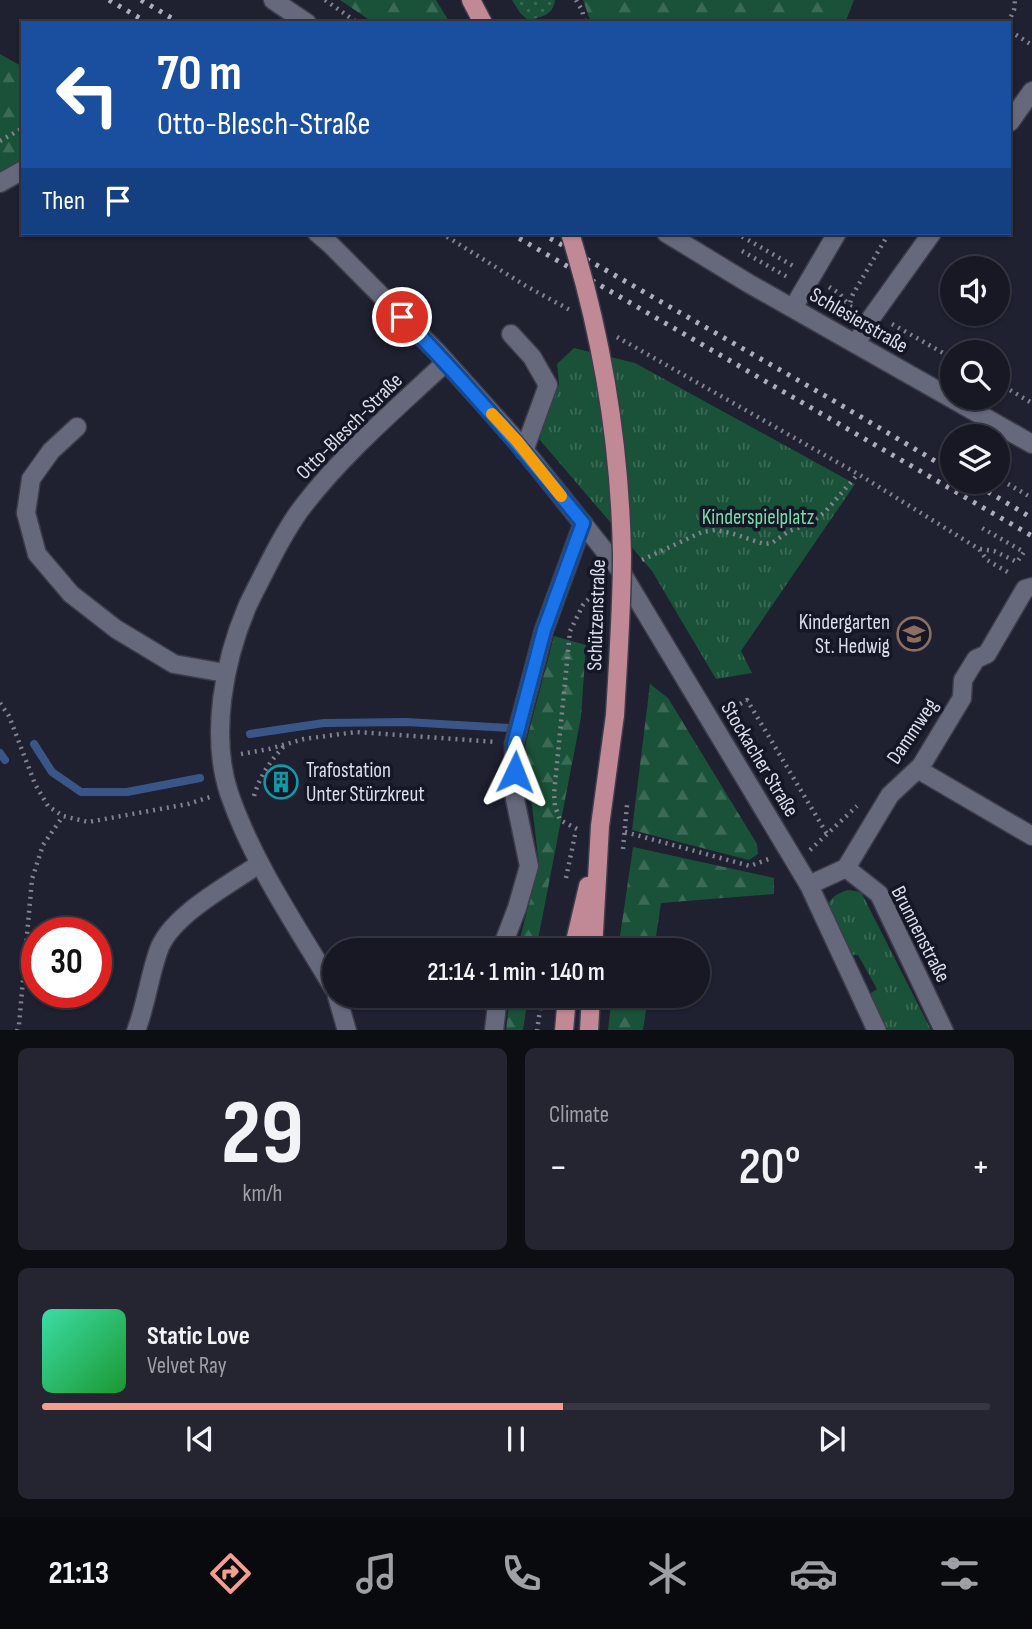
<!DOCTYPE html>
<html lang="en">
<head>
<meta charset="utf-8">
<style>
	body { margin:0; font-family:"Sofia Sans Condensed",sans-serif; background:#242531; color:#f1f3f6; height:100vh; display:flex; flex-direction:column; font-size:26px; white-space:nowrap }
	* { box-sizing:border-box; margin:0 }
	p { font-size:23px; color:#9ea0a6 }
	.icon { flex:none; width:38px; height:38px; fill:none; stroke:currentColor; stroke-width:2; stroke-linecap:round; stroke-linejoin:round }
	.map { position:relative; height:1030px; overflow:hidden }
	.side { display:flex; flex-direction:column; gap:18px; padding:18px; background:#0d0d14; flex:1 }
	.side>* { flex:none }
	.hud { position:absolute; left:21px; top:21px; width:990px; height:214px; border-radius:0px; box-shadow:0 2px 5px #0004,0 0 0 2px #363741; background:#1a4fa0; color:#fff; overflow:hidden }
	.fabs { position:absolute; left:940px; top:256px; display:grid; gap:14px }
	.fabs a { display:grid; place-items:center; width:70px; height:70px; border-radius:50%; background:#171824; box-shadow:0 2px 5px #0004,0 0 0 2px #363741; font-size:35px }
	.speed { position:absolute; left:21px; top:917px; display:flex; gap:14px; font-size:35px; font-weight:700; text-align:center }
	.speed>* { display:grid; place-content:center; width:91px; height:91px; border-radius:50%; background:#171824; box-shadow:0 2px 5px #0004,0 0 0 2px #363741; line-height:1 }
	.speed .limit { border:10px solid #d22; background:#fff; color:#111 }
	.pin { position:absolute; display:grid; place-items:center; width:60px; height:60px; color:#fff; margin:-30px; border:4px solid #fff; border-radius:50%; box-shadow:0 2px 7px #0007 }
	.me { position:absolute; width:77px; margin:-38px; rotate:2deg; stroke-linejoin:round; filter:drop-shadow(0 0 5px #0008) }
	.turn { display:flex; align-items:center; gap:24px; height:147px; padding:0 21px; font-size:32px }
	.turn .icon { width:91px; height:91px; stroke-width:2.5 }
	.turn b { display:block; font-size:49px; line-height:60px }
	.then { display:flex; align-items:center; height:66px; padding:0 21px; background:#0003; gap:14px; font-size:26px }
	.big { font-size:52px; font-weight:600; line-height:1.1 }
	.side .card { flex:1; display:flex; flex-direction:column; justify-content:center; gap:10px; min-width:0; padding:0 24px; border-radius:10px; background:#242531 }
	.side .dial { align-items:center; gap:0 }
	.dial b { font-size:91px; line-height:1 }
	.song { display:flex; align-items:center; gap:21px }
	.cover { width:84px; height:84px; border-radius:10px; background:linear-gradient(135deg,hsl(160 70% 55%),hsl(130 70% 35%)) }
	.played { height:7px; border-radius:4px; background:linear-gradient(90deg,#f59d8f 55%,#363741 55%) }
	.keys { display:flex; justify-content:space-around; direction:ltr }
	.heat { display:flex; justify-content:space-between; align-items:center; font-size:38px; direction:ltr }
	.side .tiles { flex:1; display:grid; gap:18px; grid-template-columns:1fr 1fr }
	.card:last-child { grid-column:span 2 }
	.trip { position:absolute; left:322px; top:938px; width:388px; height:70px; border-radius:35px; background:#171824; box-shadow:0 2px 5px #0004,0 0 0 2px #363741; font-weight:600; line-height:70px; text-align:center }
	.tabs { display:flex; height:112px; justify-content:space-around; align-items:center; background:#090a0e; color:#9ea0a6 }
	.tabs .icon { width:49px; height:49px }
	.tabs .selected { color:#f59d8f }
	.tabs b { font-size:32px; color:#f1f3f6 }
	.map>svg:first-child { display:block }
</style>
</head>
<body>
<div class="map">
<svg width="1032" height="1031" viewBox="0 0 1032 1031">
	<defs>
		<pattern id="grass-dots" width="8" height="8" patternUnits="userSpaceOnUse" patternTransform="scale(1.75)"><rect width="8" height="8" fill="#1a5239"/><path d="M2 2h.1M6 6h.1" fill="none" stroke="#3b6a56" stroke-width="1.8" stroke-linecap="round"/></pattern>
		<pattern id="forest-firs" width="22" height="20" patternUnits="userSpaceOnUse" patternTransform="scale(1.75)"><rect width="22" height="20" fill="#1a5239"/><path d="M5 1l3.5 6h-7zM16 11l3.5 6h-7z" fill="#3b6a56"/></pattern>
		<pattern id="park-tufts" width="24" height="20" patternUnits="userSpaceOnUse" patternTransform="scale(1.75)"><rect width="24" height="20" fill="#1a5239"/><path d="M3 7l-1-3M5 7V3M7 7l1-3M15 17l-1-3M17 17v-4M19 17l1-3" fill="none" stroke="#3b6a56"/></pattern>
	</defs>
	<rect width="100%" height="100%" fill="#1f2030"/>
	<path fill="url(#grass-dots)" d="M512 0H555C553 16 541 17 528 20L520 13Z"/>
	<g fill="url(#forest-firs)">
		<polygon points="340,0 436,0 450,23 374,23"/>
		<polygon points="583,0 854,0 845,23 591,23"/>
		<polygon points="0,54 23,67 23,159 0,172"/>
		<polygon points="554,636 586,645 581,717 536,950 517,950 539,865 525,746"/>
		<polygon points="650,684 668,698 757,844 758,854 749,860 632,830"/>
		<polygon points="633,847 774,878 774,894 661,903 654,950 618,950"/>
		<polygon points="510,996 528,996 523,1030 506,1030"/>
		<polygon points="612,996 648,996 643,1030 608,1030"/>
	</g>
	<g fill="url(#park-tufts)">
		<polygon points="574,348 635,363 855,484 741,651 752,673 716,679 652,571 539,439 559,384 557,364"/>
		<path d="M848 890 861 892 931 1030H880L865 997 877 989 858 955H845L824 911C830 898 835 894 848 890Z"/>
	</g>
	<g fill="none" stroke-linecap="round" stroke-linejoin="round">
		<g stroke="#3a5688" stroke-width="8">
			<polyline points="250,734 324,723 406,722 509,728"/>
			<polyline points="34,744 52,772 81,792 127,792 200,778"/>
			<polyline points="0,753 5,760"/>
		</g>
		<defs>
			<g id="minor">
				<polyline points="273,0 307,23"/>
				<polyline points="1010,122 1032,91"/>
				<polyline points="0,183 23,170"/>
				<polyline points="317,233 331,245 438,353 517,441 620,570 809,885 877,1031"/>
				<polyline points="666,233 748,283 1032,444"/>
				<polyline points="793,308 837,233"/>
				<polyline points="511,334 532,357 548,385 524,451"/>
				<polyline points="856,344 871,318 932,233"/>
				<polyline points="77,427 51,451 31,479 26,513 37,554 71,594 116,629 174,664 225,673"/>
				<polyline points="919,770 1032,836"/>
				<polyline points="846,868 879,894 944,1031"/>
				<polyline points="809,885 846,868 890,795 921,766 962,698 963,680 976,659 987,654 1025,589 1032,587"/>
				<polyline points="503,950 504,942 517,908 529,866 515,799 514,744 544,630 583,523"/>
				<path d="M334 989C296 925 253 863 229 793 210 735 224 661 247 607 253 594 260 581 266 569 277 547 289 524 304 505 345 452 397 408 446 362"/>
				<polyline points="337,996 347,1031"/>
				<path d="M136 1031C146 1005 149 978 158 952 169 916 229 885 259 864"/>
				<polyline points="494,1031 498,996"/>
			</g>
			<g id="major">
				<polyline points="471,0 483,23"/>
				<polyline points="573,950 588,886"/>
				<polyline points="593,950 600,826 615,715"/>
				<polyline points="564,1031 567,996"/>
				<polyline points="589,1031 591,996"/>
			</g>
		</defs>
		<use href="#minor" stroke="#3c3c4a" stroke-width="21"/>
		<use href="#major" stroke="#3c3c4a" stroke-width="21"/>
		<g stroke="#818390" stroke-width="4.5" stroke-dasharray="2 5" stroke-linecap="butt">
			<polyline points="325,0 358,23"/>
			<polyline points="576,0 582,10 585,23"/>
			<polyline points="1008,23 1014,10 1015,0"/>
			<polyline points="1010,31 1032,45"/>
			<polyline points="0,141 23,128"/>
			<polyline points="441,233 526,286 570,310"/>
			<polyline points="736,233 795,267"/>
			<polyline points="742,251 789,278"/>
			<polyline points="829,287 839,293 849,305"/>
			<polyline points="830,301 833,303 849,306"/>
			<polyline points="852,307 849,306 853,294 889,233"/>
			<polyline points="892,324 952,358"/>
			<polyline points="617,337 858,474 979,549 987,560 1011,574"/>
			<polyline points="998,383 1032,403"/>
			<polyline points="1008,484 1032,498"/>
			<polyline points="980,549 994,551 1017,562 1024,552 982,528"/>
			<polyline points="642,560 702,532 715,530 731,533 764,544 772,543 789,531 809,524 825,512 858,474"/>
			<polyline points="0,703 9,716 35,784 48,806 63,816 88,822 188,804 210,797"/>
			<polyline points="728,711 747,700 827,834"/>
			<polyline points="241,754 269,749 304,739 356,732 496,742"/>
			<path d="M254 796C260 775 271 760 286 744"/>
			<polyline points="577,829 560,820 555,806 554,794 570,631 583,605 600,587"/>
			<polyline points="625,832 750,866 771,858"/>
			<polyline points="623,849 627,805"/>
			<polyline points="810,850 857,806"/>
			<polyline points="566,878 575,835"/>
			<polyline points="17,1031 19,1025 32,879 43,845 63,816"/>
			<polyline points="537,1031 542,996"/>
		</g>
		<use href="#minor" stroke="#66697c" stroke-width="18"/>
		<use href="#major" stroke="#c18896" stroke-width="18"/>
		<g stroke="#acaeba" stroke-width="5" stroke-dasharray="3.5 7" stroke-linecap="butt">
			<polyline points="109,0 148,23"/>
			<polyline points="141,0 180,23"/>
			<polyline points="510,233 1032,536"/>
			<polyline points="541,233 829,398 952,471"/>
			<polyline points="970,481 1032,518"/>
		</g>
		<defs>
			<path id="major-bridge" d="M570 233C602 336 620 446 622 555 622 608 618 662 615 715"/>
		</defs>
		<use href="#major-bridge" stroke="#3c3c4a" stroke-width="21" stroke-linecap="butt"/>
		<use href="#major-bridge" stroke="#c18896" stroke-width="18"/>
	</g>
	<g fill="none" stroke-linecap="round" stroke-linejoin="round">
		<defs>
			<path id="route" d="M402 317C466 382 525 452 583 523L544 630 514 744 515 772"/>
		</defs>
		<use href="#route" stroke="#114b97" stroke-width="18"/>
		<use href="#route" stroke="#1a73e8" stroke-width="12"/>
		<polyline stroke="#f59e0b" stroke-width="12" points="492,414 517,441 561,496"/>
	</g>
	<defs>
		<symbol id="school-ring" viewBox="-11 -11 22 22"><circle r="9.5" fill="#151726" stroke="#8d6e63" stroke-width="1.5"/><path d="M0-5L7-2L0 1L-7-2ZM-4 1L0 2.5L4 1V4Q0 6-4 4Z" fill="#8d6e63"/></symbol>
		<symbol id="building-ring" viewBox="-11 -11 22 22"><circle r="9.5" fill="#151726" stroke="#0f9aa8" stroke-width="1.5"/><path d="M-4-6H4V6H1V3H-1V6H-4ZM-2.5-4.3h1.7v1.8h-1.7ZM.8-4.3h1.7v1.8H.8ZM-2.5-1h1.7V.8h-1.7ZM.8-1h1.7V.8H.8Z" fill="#0f9aa8"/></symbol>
	</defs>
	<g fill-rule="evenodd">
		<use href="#school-ring" x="895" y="615" width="38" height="38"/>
		<use href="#building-ring" x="262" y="763" width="38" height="38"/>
	</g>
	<g text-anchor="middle" stroke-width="7" stroke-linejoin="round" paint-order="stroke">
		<g font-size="21" fill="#dcdee9" stroke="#151726">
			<text transform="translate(859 320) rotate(30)" y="7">Schlesierstraße</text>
			<text transform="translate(349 426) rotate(-45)" y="7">Otto-Blesch-Straße</text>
			<text transform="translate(596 615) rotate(-88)" y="7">Schützenstraße</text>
			<text transform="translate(912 731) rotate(-56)" y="7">Dammweg</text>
			<text transform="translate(760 759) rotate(59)" y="7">Stockacher Straße</text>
			<text transform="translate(921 934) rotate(63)" y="7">Brunnenstraße</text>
		</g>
		<g font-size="21" fill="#78ddab" stroke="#151726">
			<text x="758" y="524">Kinderspielplatz</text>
		</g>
		<g font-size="21" fill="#dcdee9" stroke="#151726" text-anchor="end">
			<text x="890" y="629">Kindergarten<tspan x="890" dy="24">St. Hedwig</tspan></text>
			<text x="306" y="777" text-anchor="start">Trafostation<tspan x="306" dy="24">Unter Stürzkreut</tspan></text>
		</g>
	</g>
</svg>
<div class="fabs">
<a><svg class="icon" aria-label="sound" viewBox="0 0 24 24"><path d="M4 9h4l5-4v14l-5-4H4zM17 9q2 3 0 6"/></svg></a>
<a><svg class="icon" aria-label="search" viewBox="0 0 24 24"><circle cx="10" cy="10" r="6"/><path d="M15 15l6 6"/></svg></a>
<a><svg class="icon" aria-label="layers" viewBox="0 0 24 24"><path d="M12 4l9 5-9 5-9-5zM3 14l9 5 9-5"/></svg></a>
</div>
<div class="speed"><div class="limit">30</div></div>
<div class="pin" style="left:402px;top:317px;background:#d93025"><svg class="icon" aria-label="arrive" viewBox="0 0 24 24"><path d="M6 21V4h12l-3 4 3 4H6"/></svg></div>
<svg class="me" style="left:515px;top:772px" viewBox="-20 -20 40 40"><path d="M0-17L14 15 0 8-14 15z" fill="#1a73e8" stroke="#fff" stroke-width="4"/></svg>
<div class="trip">21:14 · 1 min · 140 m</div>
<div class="hud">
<div class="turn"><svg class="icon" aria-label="left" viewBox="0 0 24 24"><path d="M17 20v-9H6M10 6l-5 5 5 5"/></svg><div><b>70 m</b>Otto-Blesch-Straße</div></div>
<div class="then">Then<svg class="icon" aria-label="arrive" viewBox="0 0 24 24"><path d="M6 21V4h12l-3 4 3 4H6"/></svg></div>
</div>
</div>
<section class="side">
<div class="tiles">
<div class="card dial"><b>29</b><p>km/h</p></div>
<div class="card"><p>Climate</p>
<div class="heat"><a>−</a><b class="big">20°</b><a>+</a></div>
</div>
<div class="card">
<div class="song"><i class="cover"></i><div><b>Static Love</b><p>Velvet Ray</p></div></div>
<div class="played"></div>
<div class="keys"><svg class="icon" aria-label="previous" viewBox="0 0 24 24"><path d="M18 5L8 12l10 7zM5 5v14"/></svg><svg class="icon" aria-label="pause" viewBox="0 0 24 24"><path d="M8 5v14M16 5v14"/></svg><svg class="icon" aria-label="next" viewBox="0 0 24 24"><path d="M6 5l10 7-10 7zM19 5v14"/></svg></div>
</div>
</div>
</section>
<nav class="tabs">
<b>21:13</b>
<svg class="icon selected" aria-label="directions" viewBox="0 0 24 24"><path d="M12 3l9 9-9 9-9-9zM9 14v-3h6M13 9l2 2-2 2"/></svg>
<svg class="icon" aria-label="music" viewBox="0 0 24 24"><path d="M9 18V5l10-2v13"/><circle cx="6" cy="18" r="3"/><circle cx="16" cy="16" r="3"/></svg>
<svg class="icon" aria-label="phone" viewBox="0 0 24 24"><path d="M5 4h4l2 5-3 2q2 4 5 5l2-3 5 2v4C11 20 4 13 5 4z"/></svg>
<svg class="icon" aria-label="climate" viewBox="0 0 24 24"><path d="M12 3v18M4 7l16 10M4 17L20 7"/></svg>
<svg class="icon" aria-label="car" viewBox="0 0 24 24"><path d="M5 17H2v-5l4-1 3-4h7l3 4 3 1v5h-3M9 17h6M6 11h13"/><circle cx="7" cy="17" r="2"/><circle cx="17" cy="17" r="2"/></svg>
<svg class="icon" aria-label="filters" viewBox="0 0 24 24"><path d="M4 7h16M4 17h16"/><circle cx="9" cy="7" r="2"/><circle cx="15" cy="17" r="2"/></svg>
</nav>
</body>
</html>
